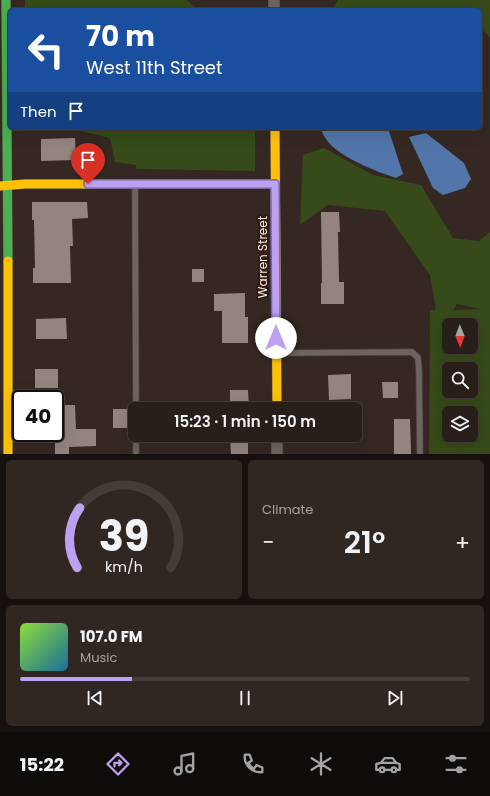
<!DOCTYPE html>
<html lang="en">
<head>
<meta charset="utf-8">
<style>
	body { margin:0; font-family:Poppins,sans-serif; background:#302723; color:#f1f3f6; height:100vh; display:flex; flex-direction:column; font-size:15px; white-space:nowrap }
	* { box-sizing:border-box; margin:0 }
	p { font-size:13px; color:#a5a2a2 }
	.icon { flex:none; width:22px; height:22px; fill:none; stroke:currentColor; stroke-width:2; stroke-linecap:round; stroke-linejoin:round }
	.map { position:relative; height:454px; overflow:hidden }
	.drawer { display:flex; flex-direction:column; gap:6px; padding:6px; background:#16100e; flex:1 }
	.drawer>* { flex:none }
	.hud { position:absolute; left:8px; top:8px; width:474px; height:122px; border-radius:6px; box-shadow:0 4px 16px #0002,0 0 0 1px #443c39; background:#1a4fa0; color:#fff; overflow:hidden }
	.needle { width:26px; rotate:179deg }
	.fabs { position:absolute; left:442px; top:318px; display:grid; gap:8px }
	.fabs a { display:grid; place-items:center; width:36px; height:36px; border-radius:6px; background:#281e1a; box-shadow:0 4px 16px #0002,0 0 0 1px #443c39; font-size:20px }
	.speed { position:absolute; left:12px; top:390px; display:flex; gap:8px; font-size:20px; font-weight:700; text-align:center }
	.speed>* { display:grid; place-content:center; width:52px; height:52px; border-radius:50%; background:#281e1a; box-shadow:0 4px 16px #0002,0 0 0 1px #443c39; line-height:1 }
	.speed .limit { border:2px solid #111; border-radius:6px; background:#fff; color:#111 }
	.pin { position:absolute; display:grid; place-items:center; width:34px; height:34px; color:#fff; margin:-41px -17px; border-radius:50% 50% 50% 0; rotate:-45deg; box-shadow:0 0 4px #0007 }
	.pin .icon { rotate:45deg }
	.me { position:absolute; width:44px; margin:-22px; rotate:0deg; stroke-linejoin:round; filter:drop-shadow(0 0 3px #0008) }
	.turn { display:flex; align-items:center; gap:14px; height:84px; padding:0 12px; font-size:18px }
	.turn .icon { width:52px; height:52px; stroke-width:2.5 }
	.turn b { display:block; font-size:28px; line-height:34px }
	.then { display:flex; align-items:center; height:38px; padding:0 12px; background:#0003; gap:8px; font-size:15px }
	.big { font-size:30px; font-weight:600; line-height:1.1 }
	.drawer .card { flex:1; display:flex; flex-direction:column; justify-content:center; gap:6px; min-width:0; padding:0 14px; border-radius:6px; background:#302723 }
	.drawer .dial { align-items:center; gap:0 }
	.dial svg { height:104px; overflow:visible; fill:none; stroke:#443c39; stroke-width:7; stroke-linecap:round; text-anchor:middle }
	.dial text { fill:#f1f3f6; stroke:none }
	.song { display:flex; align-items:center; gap:12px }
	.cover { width:48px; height:48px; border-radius:6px; background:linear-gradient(135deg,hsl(90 70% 55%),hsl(200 70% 35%)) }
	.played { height:4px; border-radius:2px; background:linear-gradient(90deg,#bca0f2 25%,#443c39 25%) }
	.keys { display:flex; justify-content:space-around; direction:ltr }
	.heat { display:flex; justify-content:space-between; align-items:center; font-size:22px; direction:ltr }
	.drawer .tiles { flex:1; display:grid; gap:6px; grid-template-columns:1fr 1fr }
	.card:last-child { grid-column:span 2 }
	.trip { position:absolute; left:128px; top:402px; width:234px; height:40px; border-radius:6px; background:#281e1a; box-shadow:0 4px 16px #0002,0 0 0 1px #443c39; font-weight:600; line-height:40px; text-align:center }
	.tab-bar { display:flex; height:64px; justify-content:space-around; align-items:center; background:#100c0a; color:#a5a2a2 }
	.tab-bar .icon { width:28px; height:28px }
	.tab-bar .active { color:#bca0f2 }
	.tab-bar b { font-size:18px; color:#f1f3f6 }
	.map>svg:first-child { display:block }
</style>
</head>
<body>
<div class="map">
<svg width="490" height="454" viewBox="0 0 490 454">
	<rect width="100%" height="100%" fill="#352823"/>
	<g fill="#364b19" fill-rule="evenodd">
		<polygon points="25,0 187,0 197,10 25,10"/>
		<polygon points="338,0 490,0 490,37 480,28 480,10 333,10"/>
		<polygon points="68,128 255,128 255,171 136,169 136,165 115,162 110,138"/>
		<path d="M324 148 373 175 421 185 453 238 479 241 490 232V454H429L430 310H436L430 275 385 211 328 205 300 225 303 155ZM457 304 481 309H482L453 310ZM449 325H471V347H449ZM449 369H471V391H449ZM449 413H471V435H449Z"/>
	</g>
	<g fill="#5276a9">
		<path d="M321 128H388L403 174 396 178C375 171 325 153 321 128Z"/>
		<polygon points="426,133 464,163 471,179 465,188 443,195 433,188 409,137"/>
	</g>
	<g fill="#93847f">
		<polygon points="75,138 76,160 41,161 41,139"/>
		<polygon points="32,202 87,202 88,218 72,219 73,246 70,246 71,283 33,283 33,268 35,268 34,220 32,220"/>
		<polygon points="321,212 339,212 340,232 338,232 339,282 344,282 344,304 321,304 321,283 322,283"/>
		<rect x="192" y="269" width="12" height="13"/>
		<polygon points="245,293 245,317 248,317 248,343 222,343 222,311 214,311 214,294"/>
		<polygon points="66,318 67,339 36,339 36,319"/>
		<rect x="35" y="369" width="23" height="19"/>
		<polygon points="351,374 351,399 329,400 328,375"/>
		<polygon points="382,382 398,382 398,398 383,398"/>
		<polygon points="230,390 248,390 249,409 230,409"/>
		<polygon points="55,405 75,405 76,429 96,429 96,446 69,447 69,454 55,454"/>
		<polygon points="113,409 130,409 131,428 113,428"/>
		<polygon points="394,419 410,419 411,454 394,454"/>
		<polygon points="230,435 248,435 248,454 231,454"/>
	</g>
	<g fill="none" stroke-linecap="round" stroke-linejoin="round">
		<defs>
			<g id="lane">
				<polyline points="135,185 136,409"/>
				<polyline points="279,353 412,352 418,358 419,372 420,454"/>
				<polyline points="136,435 136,454"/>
			</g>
			<g id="street">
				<polyline points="274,0 274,10"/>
				<polyline points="277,435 277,454"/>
			</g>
			<polyline id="fast" points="6,0 8,261"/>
			<g id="slow">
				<polyline points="275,128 277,409"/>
				<polyline points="0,186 25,184 275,184"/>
				<polyline points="8,261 8,454"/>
			</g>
		</defs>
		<use href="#lane" stroke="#514642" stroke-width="7"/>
		<use href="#street" stroke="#514642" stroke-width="12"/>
		<use href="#fast" stroke="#514642" stroke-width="10"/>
		<use href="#slow" stroke="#514642" stroke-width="10"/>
		<use href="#lane" stroke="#6d635f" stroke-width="5.5"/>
		<use href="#street" stroke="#6d635f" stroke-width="11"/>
		<use href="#fast" stroke="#4caf50" stroke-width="9"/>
		<use href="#slow" stroke="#ffc107" stroke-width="9"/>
	</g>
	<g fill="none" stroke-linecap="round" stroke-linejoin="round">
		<defs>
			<polyline id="route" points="88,184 275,184 276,338"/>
		</defs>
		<use href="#route" stroke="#7a689d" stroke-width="10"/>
		<use href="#route" stroke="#bca0f2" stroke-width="7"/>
	</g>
	<g text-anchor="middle" stroke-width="4" stroke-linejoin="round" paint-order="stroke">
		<g font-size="12" fill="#feeee8" stroke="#311b13">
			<text transform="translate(263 257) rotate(-90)" y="4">Warren Street</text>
		</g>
	</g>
</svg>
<div class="fabs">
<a><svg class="needle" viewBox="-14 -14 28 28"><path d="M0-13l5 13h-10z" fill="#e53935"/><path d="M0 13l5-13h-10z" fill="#a5a2a2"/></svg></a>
<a><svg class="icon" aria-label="search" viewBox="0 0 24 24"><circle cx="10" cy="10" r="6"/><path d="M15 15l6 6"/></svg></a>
<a><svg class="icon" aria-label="layers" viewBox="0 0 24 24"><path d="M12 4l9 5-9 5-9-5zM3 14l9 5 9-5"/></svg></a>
</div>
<div class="speed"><div class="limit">40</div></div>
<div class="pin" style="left:88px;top:184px;background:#d93025"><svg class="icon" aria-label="arrive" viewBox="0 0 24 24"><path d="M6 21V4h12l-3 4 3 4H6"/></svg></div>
<svg class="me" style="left:276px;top:338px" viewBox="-20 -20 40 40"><circle r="19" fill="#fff"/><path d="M0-13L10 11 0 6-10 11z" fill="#bca0f2"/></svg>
<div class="trip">15:23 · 1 min · 150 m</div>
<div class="hud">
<div class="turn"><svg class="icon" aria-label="left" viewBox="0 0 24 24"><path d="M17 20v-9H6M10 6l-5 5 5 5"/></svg><div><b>70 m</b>West 11th Street</div></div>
<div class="then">Then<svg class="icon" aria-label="arrive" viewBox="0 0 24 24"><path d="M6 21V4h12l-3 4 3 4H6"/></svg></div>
</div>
</div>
<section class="drawer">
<div class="tiles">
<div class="card dial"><svg viewBox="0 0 100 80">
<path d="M14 69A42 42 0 1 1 86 69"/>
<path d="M14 69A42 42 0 0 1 16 23" stroke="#bca0f2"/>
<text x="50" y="56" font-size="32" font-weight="700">39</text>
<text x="50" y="72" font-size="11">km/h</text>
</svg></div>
<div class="card"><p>Climate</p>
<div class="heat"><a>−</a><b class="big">21°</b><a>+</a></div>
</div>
<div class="card">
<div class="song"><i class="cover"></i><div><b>107.0 FM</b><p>Music</p></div></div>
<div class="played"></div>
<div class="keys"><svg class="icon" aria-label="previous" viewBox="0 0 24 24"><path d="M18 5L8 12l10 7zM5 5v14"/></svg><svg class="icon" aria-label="pause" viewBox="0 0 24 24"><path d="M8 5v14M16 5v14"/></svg><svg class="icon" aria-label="next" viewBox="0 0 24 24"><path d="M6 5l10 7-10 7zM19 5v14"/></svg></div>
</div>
</div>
</section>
<nav class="tab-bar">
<b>15:22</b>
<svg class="icon active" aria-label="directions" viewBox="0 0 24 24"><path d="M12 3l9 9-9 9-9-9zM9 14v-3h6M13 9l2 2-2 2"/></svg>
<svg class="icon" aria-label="music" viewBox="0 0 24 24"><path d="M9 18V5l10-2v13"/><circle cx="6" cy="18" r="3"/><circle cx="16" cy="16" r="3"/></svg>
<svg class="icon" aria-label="phone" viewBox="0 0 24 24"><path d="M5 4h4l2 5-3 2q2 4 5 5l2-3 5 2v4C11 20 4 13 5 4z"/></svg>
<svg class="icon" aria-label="climate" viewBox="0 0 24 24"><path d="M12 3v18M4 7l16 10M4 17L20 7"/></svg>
<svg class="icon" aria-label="car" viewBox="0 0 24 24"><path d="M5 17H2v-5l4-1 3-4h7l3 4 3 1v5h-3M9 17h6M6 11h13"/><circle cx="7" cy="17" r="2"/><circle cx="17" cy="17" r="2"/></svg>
<svg class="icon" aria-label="filters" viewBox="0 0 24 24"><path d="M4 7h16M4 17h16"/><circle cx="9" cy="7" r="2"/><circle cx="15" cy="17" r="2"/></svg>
</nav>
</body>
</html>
